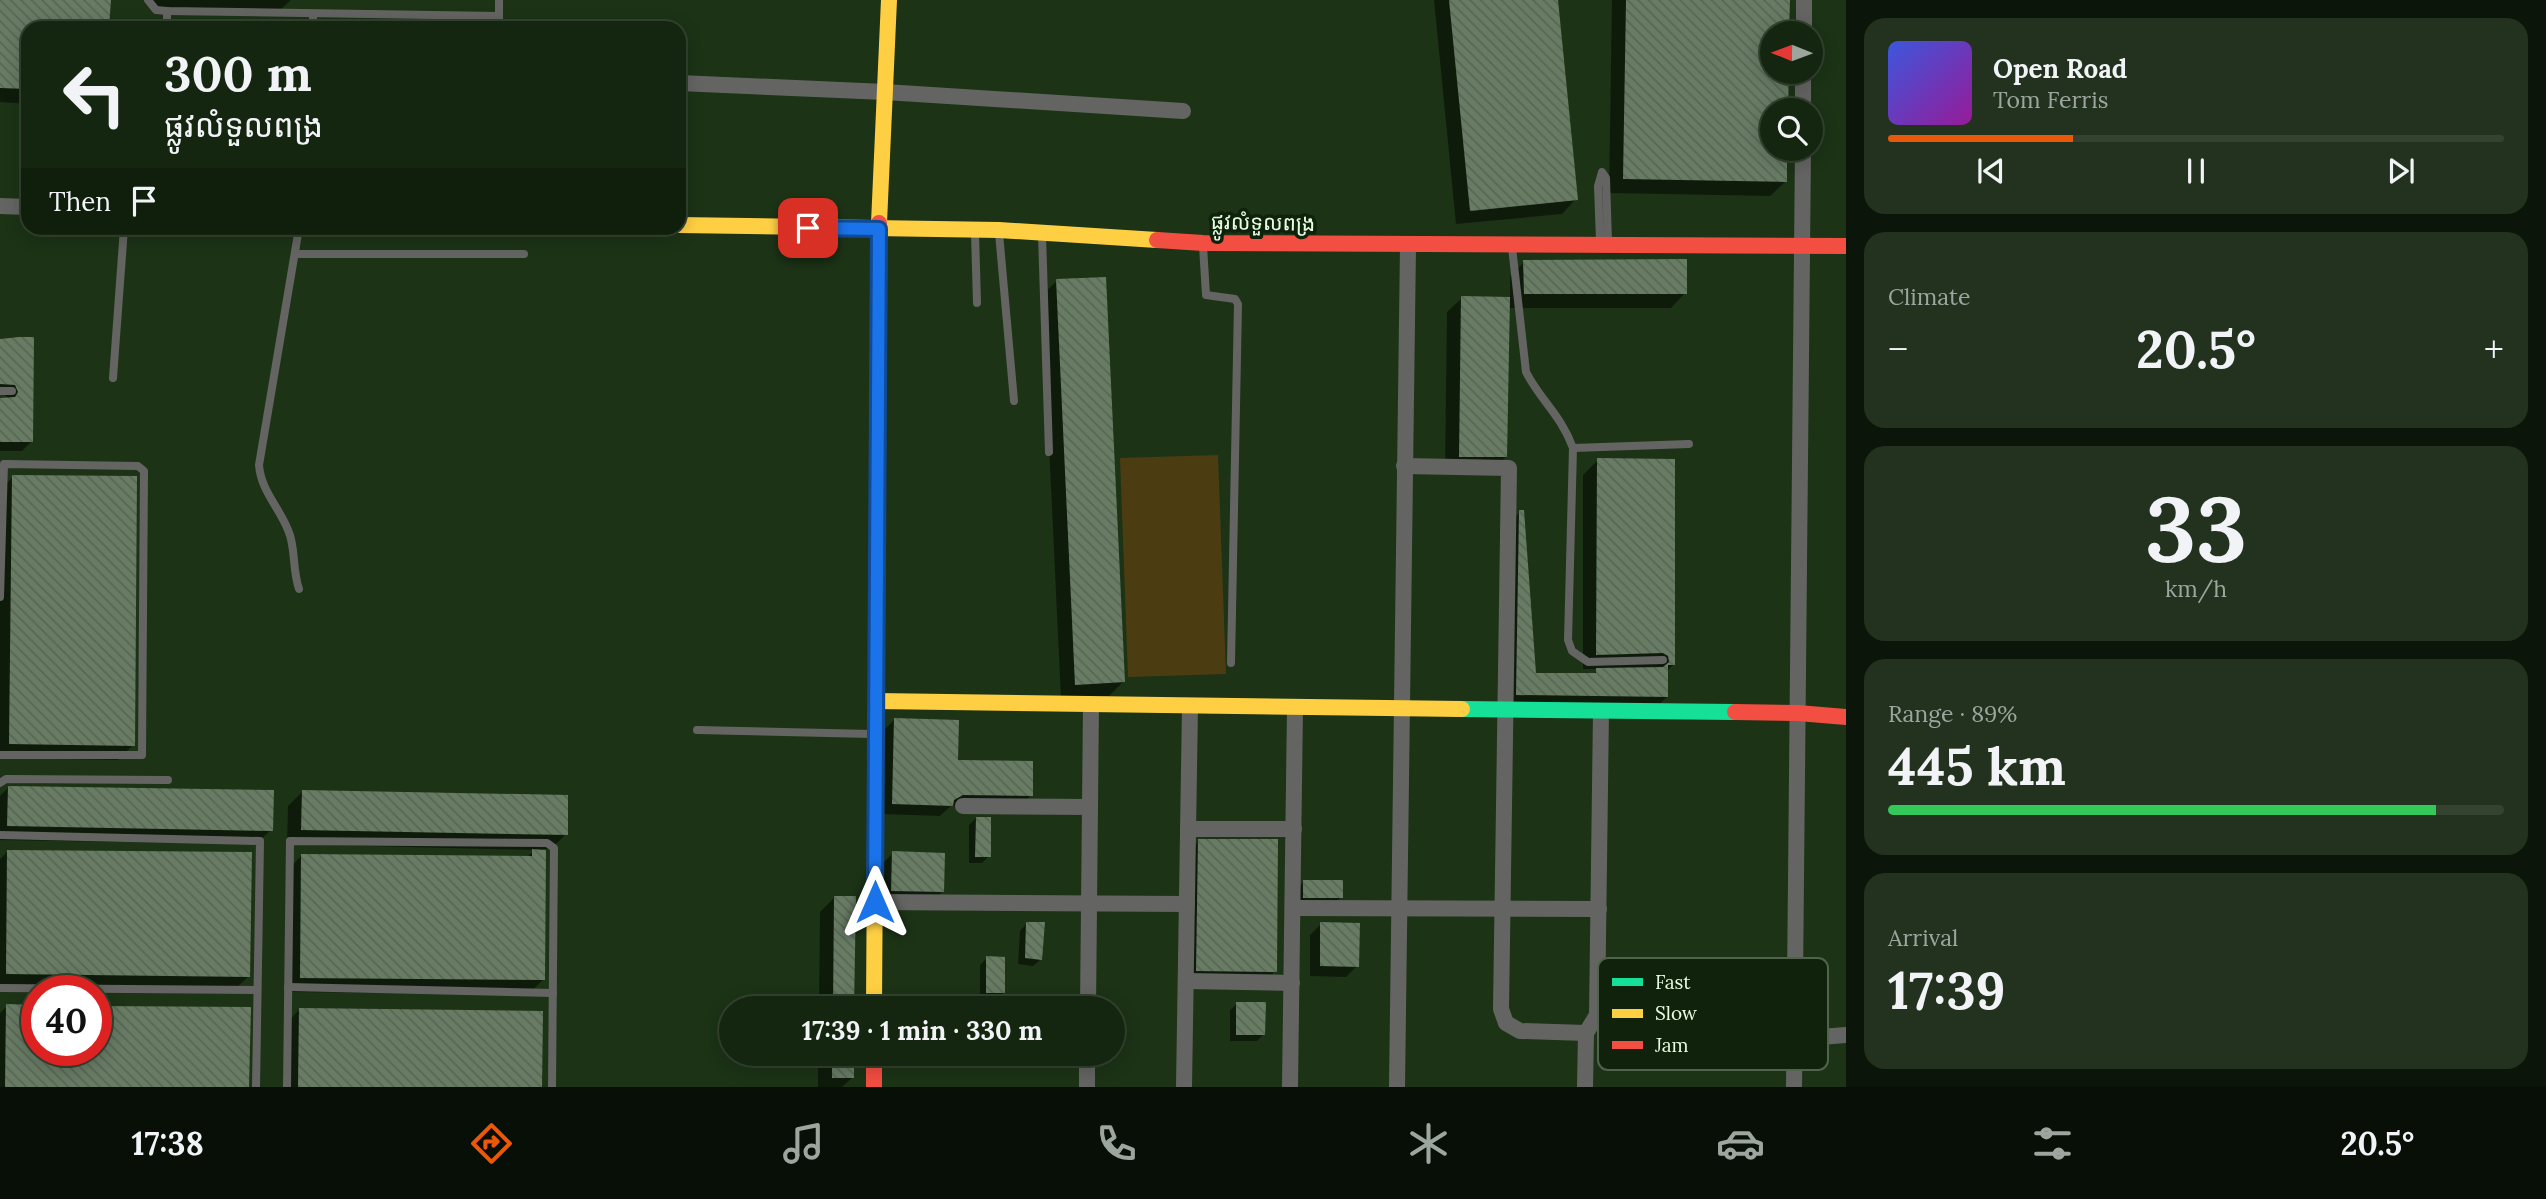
<!DOCTYPE html>
<html lang="en">
<head>
<meta charset="utf-8">
<style>
	body { margin:0; font-family:Lora,"Noto Sans Khmer",serif; background:#22321e; color:#f1f3f6; height:100vh; display:flex; flex-direction:column; font-size:26px; white-space:nowrap }
	* { box-sizing:border-box; margin:0 }
	p { font-size:23px; color:#9da59f }
	.icon { flex:none; width:38px; height:38px; fill:none; stroke:currentColor; stroke-width:2; stroke-linecap:round; stroke-linejoin:round }
	.map { position:relative; flex:1; overflow:hidden }
	.details { display:flex; flex-direction:column; gap:18px; padding:18px; background:#0c1509; width:700px }
	.details>* { flex:none }
	.banner { position:absolute; left:21px; top:21px; width:665px; height:214px; border-radius:21px; box-shadow:0 4px 18px #0003,0 0 0 2px #344330; background:#152610; color:#f1f3f6; overflow:hidden }
	.needle { width:46px; rotate:271deg }
	.fabs { position:absolute; left:1760px; top:21px; display:grid; gap:14px }
	.fabs a { display:grid; place-items:center; width:63px; height:63px; border-radius:50%; background:#152610; box-shadow:0 4px 18px #0003,0 0 0 2px #344330; font-size:35px }
	.speed { position:absolute; left:21px; top:975px; display:flex; gap:14px; font-size:35px; font-weight:700; text-align:center }
	.speed>* { display:grid; place-content:center; width:91px; height:91px; border-radius:50%; background:#152610; box-shadow:0 4px 18px #0003,0 0 0 2px #344330; line-height:1 }
	.speed .limit { border:10px solid #d22; background:#fff; color:#111 }
	.pin { position:absolute; display:grid; place-items:center; width:60px; height:60px; color:#fff; margin:-30px; border-radius:14px; box-shadow:0 4px 10px #0006 }
	.me { position:absolute; width:77px; margin:-38px; rotate:0deg; stroke-linejoin:round; filter:drop-shadow(0 0 5px #0008) }
	.turn { display:flex; align-items:center; gap:24px; height:147px; padding:0 28px; font-size:32px }
	.turn .icon { width:91px; height:91px; stroke-width:2.5 }
	.turn b { display:block; font-size:49px; line-height:60px }
	.then { display:flex; align-items:center; height:66px; padding:0 28px; background:#0003; gap:14px; font-size:26px }
	.big { font-size:52px; font-weight:700; line-height:1.1 }
	.details .widget { flex:1; display:flex; flex-direction:column; justify-content:center; gap:10px; min-width:0; padding:0 24px; border-radius:21px; background:#22321e }
	.details .dial { align-items:center; gap:0 }
	.dial b { font-size:91px; line-height:1 }
	.song { display:flex; align-items:center; gap:21px }
	.cover { width:84px; height:84px; border-radius:10px; background:linear-gradient(135deg,hsl(230 70% 55%),hsl(300 70% 35%)) }
	.played { height:7px; border-radius:4px; background:linear-gradient(90deg,#ea580c 30%,#344330 30%) }
	.keys { display:flex; justify-content:space-around; direction:ltr }
	.heat { display:flex; justify-content:space-between; align-items:center; font-size:38px; direction:ltr }
	.charge { height:10px; border-radius:5px; background:linear-gradient(90deg,#34c759 89%,#344330 0) }
	.trip { position:absolute; left:719px; top:996px; width:406px; height:70px; border-radius:35px; background:#152610; box-shadow:0 4px 18px #0003,0 0 0 2px #344330; font-weight:700; line-height:70px; text-align:center }
	.menu { display:flex; height:112px; justify-content:space-around; align-items:center; background:#080f06; color:#9da59f }
	.menu .icon { width:49px; height:49px }
	.menu .selected { color:#ea580c }
	.menu b { font-size:32px; color:#f1f3f6 }
	main { display:flex; flex:1; min-height:0 }
	.map>svg:first-child { display:block }
</style>
</head>
<body>
<main>
<div class="map">
<svg width="1846" height="1087" viewBox="0 0 1846 1087">
	<defs>
		<pattern id="building-back-hatch" width="6" height="6" patternUnits="userSpaceOnUse" patternTransform="scale(1.75)"><rect width="6" height="6" fill="#687c64"/><path d="M-1 5l2 2M0 0l6 6M5-1l2 2" fill="none" stroke="#586655"/></pattern>
	</defs>
	<rect width="100%" height="100%" fill="#1c3316"/>
	<polygon fill="#4c3c12" points="1218,455 1226,674 1128,677 1120,458"/>
	<g fill="#0007">
		<polygon points="0,0 109,0 107,28 28,28 28,104 0,102"/>
		<polygon points="149,0 291,0 280,10 149,7"/>
		<polygon points="1434,0 1556,0 1576,199 1562,214 1456,224"/>
		<polygon points="1612,0 1788,0 1788,33 1773,33 1773,72 1787,72 1786,110 1773,110 1773,149 1786,149 1785,182 1770,196 1609,193"/>
		<polygon points="1524,262 1685,293 1671,308 1508,308 1506,457 1491,471 1445,470 1447,312 1462,298 1510,298 1510,276"/>
		<polygon points="1057,281 1123,682 1109,696 1061,699 1042,295"/>
		<polygon points="0,339 32,339 32,441 22,451 0,451 0,399 9,399 4,394 0,394"/>
		<polygon points="1598,460 1673,665 1667,671 1667,697 1652,711 1502,709 1505,527 1520,512 1534,675 1592,675 1599,669 1583,669 1583,475"/>
		<polygon points="13,477 133,745 118,760 0,758 0,490"/>
		<polygon points="895,719 956,762 1031,795 1020,806 951,806 940,816 882,814 884,730"/>
		<polygon points="9,787 271,830 256,844 0,840 0,796"/>
		<polygon points="303,791 566,834 551,849 543,849 543,980 528,994 286,992 288,870 302,855 526,858 535,850 287,844 288,806"/>
		<polygon points="976,818 989,856 982,863 969,863 969,825"/>
		<polygon points="1199,841 1275,971 1260,986 1183,985 1185,856"/>
		<polygon points="8,851 249,976 234,990 0,988 0,859"/>
		<polygon points="893,853 943,891 932,902 881,901 882,864"/>
		<polygon points="1304,882 1341,897 1334,904 1297,904 1297,889"/>
		<polygon points="835,897 853,1008 819,1008 820,912"/>
		<polygon points="1026,924 1040,960 1033,966 1018,964 1020,931"/>
		<polygon points="1321,924 1357,966 1346,977 1310,976 1310,935"/>
		<polygon points="987,958 1004,992 997,999 980,999 980,965"/>
		<polygon points="1237,1004 1264,1034 1257,1041 1230,1041 1230,1010"/>
		<polygon points="7,1006 37,1050 248,1087 0,1087 0,1013"/>
		<polygon points="299,1010 541,1087 284,1087 285,1025"/>
		<polygon points="818,1054 852,1054 852,1078 842,1087 818,1087"/>
	</g>
	<g fill="url(#building-back-hatch)">
		<polygon points="0,0 111,0 109,28 28,28 28,89 0,88"/>
		<polygon points="1449,0 1558,0 1578,200 1470,211"/>
		<polygon points="1626,0 1790,0 1789,33 1773,33 1773,72 1789,72 1788,110 1773,110 1773,149 1787,149 1787,182 1623,179"/>
		<polygon points="1687,259 1687,294 1524,294 1523,260"/>
		<polygon points="1106,277 1125,682 1075,685 1056,279"/>
		<polygon points="1461,296 1510,297 1507,457 1459,457"/>
		<polygon points="19,337 34,337 33,442 0,442 0,398 15,397 18,392 15,385 0,384 0,339"/>
		<polygon points="1597,458 1675,459 1675,665 1668,665 1668,697 1516,695 1519,510 1524,510 1536,673 1596,673 1596,668 1663,667 1669,662 1668,656 1663,653 1596,655"/>
		<polygon points="12,475 137,476 135,746 9,744"/>
		<polygon points="894,718 959,720 958,760 1033,761 1033,796 963,795 954,800 953,806 892,804"/>
		<polygon points="8,786 274,790 273,831 7,826"/>
		<polygon points="302,790 568,795 568,835 301,830"/>
		<polygon points="976,817 991,817 991,857 975,857"/>
		<polygon points="1198,839 1278,839 1277,972 1196,971"/>
		<polygon points="532,849 546,850 545,980 300,978 301,854 532,856"/>
		<polygon points="7,850 252,852 250,977 6,974"/>
		<polygon points="892,851 945,853 944,892 891,891"/>
		<rect x="1303" y="880" width="40" height="18"/>
		<polygon points="834,896 856,896 854,1008 833,1008"/>
		<polygon points="1026,922 1045,922 1042,960 1025,958"/>
		<polygon points="1320,922 1360,923 1359,967 1320,966"/>
		<polygon points="986,956 1005,957 1005,993 986,993"/>
		<polygon points="1236,1002 1266,1002 1265,1035 1236,1035"/>
		<polygon points="6,1004 37,1005 37,1050 96,1050 96,1006 251,1007 249,1087 5,1087"/>
		<polygon points="299,1008 543,1011 542,1087 298,1087"/>
		<rect x="832" y="1054" width="22" height="24"/>
	</g>
	<g fill="none" stroke-linecap="round" stroke-linejoin="round">
		<g stroke="#646563" stroke-width="8">
			<polyline points="148,0 156,10 167,11 499,16"/>
			<polyline points="167,11 167,28"/>
			<polyline points="313,28 313,14"/>
			<polyline points="499,28 499,0"/>
			<path d="M299 228 259 465C261 491 279 507 288 530 296 547 292 569 299 589"/>
			<polyline points="975,233 977,303"/>
			<polyline points="999,233 1014,401"/>
			<polyline points="1042,235 1049,452"/>
			<polyline points="1600,241 1598,186 1602,172 1606,178 1608,242"/>
			<polyline points="1203,246 1206,295 1235,299 1238,304 1231,663"/>
			<path d="M1512 247 1526 372C1541 401 1561 415 1573 448L1568 640 1572 651 1588 662 1663 660"/>
			<polyline points="295,254 524,254"/>
			<polyline points="113,378 124,228"/>
			<polyline points="0,391 12,391"/>
			<polyline points="1573,448 1689,444"/>
			<polyline points="0,597 4,464 138,466 144,471 142,755 0,755"/>
			<polyline points="697,730 872,734"/>
			<polyline points="0,783 6,779 168,780"/>
			<polyline points="0,835 260,841 256,1087"/>
			<polyline points="288,987 553,993"/>
			<polyline points="0,988 257,990"/>
			<polyline points="287,1087 290,841 547,843 554,848 552,1087"/>
		</g>
		<g stroke="#646563" stroke-width="16">
			<polyline points="1804,33 1804,0"/>
			<polyline points="679,83 885,92 1183,111"/>
			<polyline points="1803,110 1803,72"/>
			<polyline points="0,206 28,207"/>
			<polyline points="1404,466 1509,468 1501,1009 1506,1023 1520,1031 1586,1033"/>
			<polyline points="963,806 1090,807"/>
			<polyline points="1188,829 1294,829"/>
			<polyline points="875,902 1187,904"/>
			<polyline points="1293,908 1599,909"/>
			<polyline points="1186,981 1292,983"/>
			<polyline points="964,1003 1088,1005"/>
			<polyline points="1088,1008 1091,705"/>
			<polyline points="1795,1039 1846,1035"/>
			<polyline points="1087,1087 1087,1054"/>
			<polyline points="1184,1087 1190,706"/>
			<polyline points="1290,1087 1295,707"/>
			<polyline points="1397,1087 1408,245"/>
			<polyline points="1585,1087 1586,1033 1597,1015 1601,711"/>
			<polyline points="1794,1087 1803,149"/>
		</g>
		<polyline stroke="#16e098" stroke-width="16" points="1462,709 1735,712"/>
		<g stroke="#ffcf43" stroke-width="16">
			<polyline points="879,223 889,0"/>
			<polyline points="679,225 999,230 1157,240"/>
			<polyline points="876,701 1462,709"/>
			<polyline points="874,1008 877,542"/>
		</g>
		<g stroke="#f24e42" stroke-width="16">
			<polyline points="1157,240 1203,243 1846,246"/>
			<polyline points="877,542 879,223"/>
			<polyline points="1735,712 1798,713 1846,717"/>
			<polyline points="874,1054 874,1087"/>
		</g>
	</g>
	<g fill="none" stroke-linecap="round" stroke-linejoin="round">
		<defs>
			<polyline id="route" points="808,228 879,229 875,902"/>
		</defs>
		<use href="#route" stroke="#114b97" stroke-width="18"/>
		<use href="#route" stroke="#1a73e8" stroke-width="12"/>
	</g>
	<g text-anchor="middle" stroke-width="7" stroke-linejoin="round" paint-order="stroke">
		<g font-size="21" fill="#e5fde0" stroke="#10210c">
			<text transform="translate(1263 223) rotate(1)" y="7">ផ្លូវលំទួលពង្រ</text>
		</g>
	</g>
	<rect x="1598" y="958" width="230" height="112" rx="10" fill="#10210c" stroke="#50634c" stroke-width="2"/>
	<rect x="1612" y="978" width="31" height="8" fill="#16e098"/>
	<rect x="1612" y="1009" width="31" height="9" fill="#ffcf43"/>
	<rect x="1612" y="1041" width="31" height="8" fill="#f24e42"/>
	<g font-size="19" fill="#e5fde0">
		<text x="1655" y="989">Fast</text>
		<text x="1655" y="1020">Slow</text>
		<text x="1655" y="1052">Jam</text>
	</g>
</svg>
<div class="fabs">
<a><svg class="needle" viewBox="-14 -14 28 28"><path d="M0-13l5 13h-10z" fill="#e53935"/><path d="M0 13l5-13h-10z" fill="#9da59f"/></svg></a>
<a><svg class="icon" aria-label="search" viewBox="0 0 24 24"><circle cx="10" cy="10" r="6"/><path d="M15 15l6 6"/></svg></a>
</div>
<div class="speed"><div class="limit">40</div></div>
<div class="pin" style="left:808px;top:228px;background:#d93025"><svg class="icon" aria-label="arrive" viewBox="0 0 24 24"><path d="M6 21V4h12l-3 4 3 4H6"/></svg></div>
<svg class="me" style="left:875px;top:902px" viewBox="-20 -20 40 40"><path d="M0-17L14 15 0 8-14 15z" fill="#1a73e8" stroke="#fff" stroke-width="4"/></svg>
<div class="trip">17:39 · 1 min · 330 m</div>
<div class="banner">
<div class="turn"><svg class="icon" aria-label="left" viewBox="0 0 24 24"><path d="M17 20v-9H6M10 6l-5 5 5 5"/></svg><div><b>300 m</b>ផ្លូវលំទួលពង្រ</div></div>
<div class="then">Then<svg class="icon" aria-label="arrive" viewBox="0 0 24 24"><path d="M6 21V4h12l-3 4 3 4H6"/></svg></div>
</div>
</div>
<section class="details">
<div class="widget">
<div class="song"><i class="cover"></i><div><b>Open Road</b><p>Tom Ferris</p></div></div>
<div class="played"></div>
<div class="keys"><svg class="icon" aria-label="previous" viewBox="0 0 24 24"><path d="M18 5L8 12l10 7zM5 5v14"/></svg><svg class="icon" aria-label="pause" viewBox="0 0 24 24"><path d="M8 5v14M16 5v14"/></svg><svg class="icon" aria-label="next" viewBox="0 0 24 24"><path d="M6 5l10 7-10 7zM19 5v14"/></svg></div>
</div>
<div class="widget"><p>Climate</p>
<div class="heat"><a>−</a><b class="big">20.5°</b><a>+</a></div>
</div>
<div class="widget dial"><b>33</b><p>km/h</p></div>
<div class="widget"><p>Range · 89%</p><b class="big">445 km</b><div class="charge"></div></div>
<div class="widget"><p>Arrival</p><b class="big">17:39</b></div>
</section>
</main>
<nav class="menu">
<b>17:38</b>
<svg class="icon selected" aria-label="directions" viewBox="0 0 24 24"><path d="M12 3l9 9-9 9-9-9zM9 14v-3h6M13 9l2 2-2 2"/></svg>
<svg class="icon" aria-label="music" viewBox="0 0 24 24"><path d="M9 18V5l10-2v13"/><circle cx="6" cy="18" r="3"/><circle cx="16" cy="16" r="3"/></svg>
<svg class="icon" aria-label="phone" viewBox="0 0 24 24"><path d="M5 4h4l2 5-3 2q2 4 5 5l2-3 5 2v4C11 20 4 13 5 4z"/></svg>
<svg class="icon" aria-label="climate" viewBox="0 0 24 24"><path d="M12 3v18M4 7l16 10M4 17L20 7"/></svg>
<svg class="icon" aria-label="car" viewBox="0 0 24 24"><path d="M5 17H2v-5l4-1 3-4h7l3 4 3 1v5h-3M9 17h6M6 11h13"/><circle cx="7" cy="17" r="2"/><circle cx="17" cy="17" r="2"/></svg>
<svg class="icon" aria-label="filters" viewBox="0 0 24 24"><path d="M4 7h16M4 17h16"/><circle cx="9" cy="7" r="2"/><circle cx="15" cy="17" r="2"/></svg>
<b>20.5°</b>
</nav>
</body>
</html>
